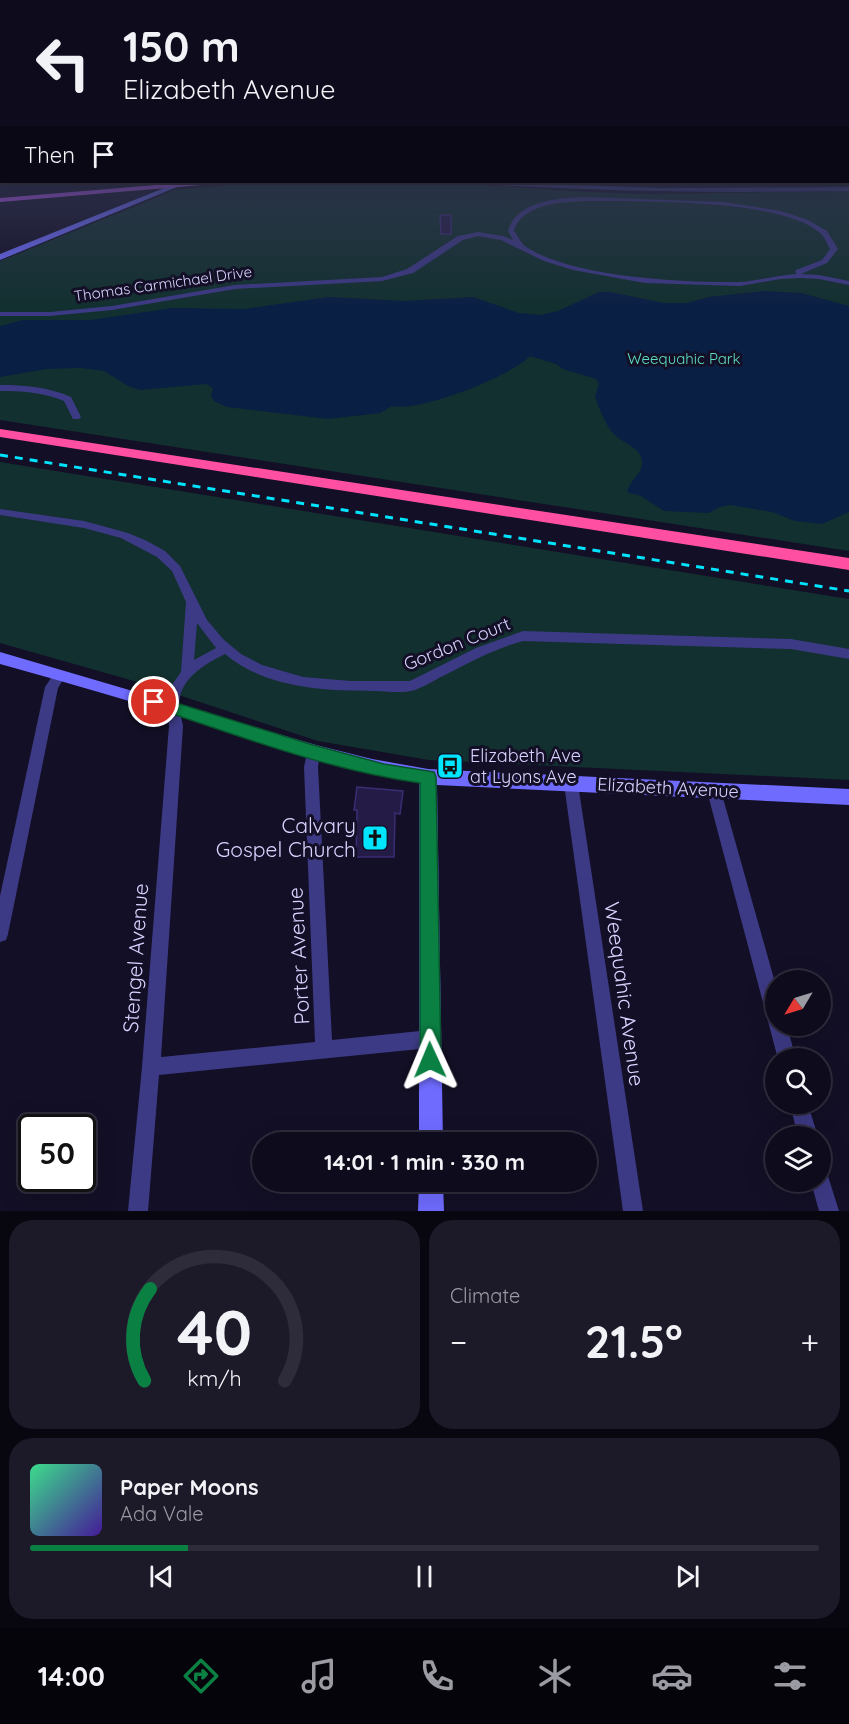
<!DOCTYPE html>
<html lang="en">
<head>
<meta charset="utf-8">
<style>
	body { margin:0; font-family:Quicksand,sans-serif; background:#1c1929; color:#f1f3f6; height:100vh; display:flex; flex-direction:column; font-size:22px; white-space:nowrap }
	* { box-sizing:border-box; margin:0 }
	p { font-size:20px; color:#9b9ba3 }
	.icon { flex:none; width:33px; height:33px; fill:none; stroke:currentColor; stroke-width:2; stroke-linecap:round; stroke-linejoin:round }
	.map { position:relative; height:1211px; overflow:hidden }
	.side { display:flex; flex-direction:column; gap:9px; padding:9px; background:#08060f; flex:1 }
	.side>* { flex:none }
	.banner { position:absolute; left:0px; top:0px; width:849px; height:183px; box-shadow:0 6px 24px #0002,0 0 0 2px #2e2b3b; background:#0e0b1c; color:#f1f3f6; overflow:hidden }
	.needle { width:39px; rotate:232deg }
	.fabs { position:absolute; left:765px; top:970px; display:grid; gap:12px }
	.fabs a { display:grid; place-items:center; width:66px; height:66px; border-radius:50%; background:#0e0b1c; box-shadow:0 6px 24px #0002,0 0 0 2px #2e2b3b; font-size:30px }
	.speed { position:absolute; left:18px; top:1114px; display:flex; gap:12px; font-size:30px; font-weight:700; text-align:center }
	.speed>* { display:grid; place-content:center; width:78px; height:78px; border-radius:50%; background:#0e0b1c; box-shadow:0 6px 24px #0002,0 0 0 2px #2e2b3b; line-height:1 }
	.speed .limit { border:3px solid #111; border-radius:9px; background:#fff; color:#111 }
	.pin { position:absolute; display:grid; place-items:center; width:51px; height:51px; color:#fff; margin:-26px; border:3px solid #fff; border-radius:50%; box-shadow:0 2px 6px #0007 }
	.me { position:absolute; width:66px; margin:-33px; rotate:359deg; stroke-linejoin:round; filter:drop-shadow(0 0 4px #0008) }
	.turn { display:flex; align-items:center; gap:21px; height:126px; padding:0 24px; font-size:27px }
	.turn .icon { width:78px; height:78px; stroke-width:2.5 }
	.turn b { display:block; font-size:42px; line-height:51px }
	.then { display:flex; align-items:center; height:57px; padding:0 24px; background:#0003; gap:12px; font-size:22px }
	.big { font-size:45px; font-weight:700; line-height:1.1 }
	.side .card { flex:1; display:flex; flex-direction:column; justify-content:center; gap:9px; min-width:0; padding:0 21px; border-radius:24px; background:#1c1929 }
	.side .dial { align-items:center; gap:0 }
	.dial svg { height:156px; overflow:visible; fill:none; stroke:#2e2b3b; stroke-width:7; stroke-linecap:round; text-anchor:middle }
	.dial text { fill:#f1f3f6; stroke:none }
	.song { display:flex; align-items:center; gap:18px }
	.cover { width:72px; height:72px; border-radius:9px; background:linear-gradient(135deg,hsl(150 70% 55%),hsl(260 70% 35%)) }
	.played { height:6px; border-radius:3px; background:linear-gradient(90deg,#0b8043 20%,#2e2b3b 20%) }
	.keys { display:flex; justify-content:space-around; direction:ltr }
	.heat { display:flex; justify-content:space-between; align-items:center; font-size:33px; direction:ltr }
	.side .tiles { flex:1; display:grid; gap:9px; grid-template-columns:1fr 1fr }
	.card:last-child { grid-column:span 2 }
	.trip { position:absolute; left:252px; top:1132px; width:345px; height:60px; border-radius:30px; background:#0e0b1c; box-shadow:0 6px 24px #0002,0 0 0 2px #2e2b3b; font-weight:700; line-height:60px; text-align:center }
	.tab-bar { display:flex; height:96px; justify-content:space-around; align-items:center; background:#06040b; color:#9b9ba3 }
	.tab-bar .icon { width:42px; height:42px }
	.tab-bar .active { color:#0b8043 }
	.tab-bar b { font-size:27px; color:#f1f3f6 }
	.map>svg:first-child { display:block }
</style>
</head>
<body>
<div class="map">
<svg width="849" height="1211" viewBox="0 0 849 1211">
	<rect width="100%" height="100%" fill="#130f26"/>
	<g fill="#12302f">
		<polygon points="260,182 439,182 587,192 650,194 849,191 849,551 0,420 0,261 175,190"/>
		<polygon points="0,462 849,599 849,780 429,760 318,741 148,685 0,643"/>
	</g>
	<path fill="#0a1f44" d="M765 291 801 293 849 306V512L822 524 795 521 772 512 730 505 720 507 709 513 664 511 641 496 627 492C629 482 638 477 641 468 648 448 619 443 611 431 604 421 599 408 595 397L599 384 596 379 563 369 556 364 530 356C512 376 418 413 392 406L380 413 328 419 227 407 214 401 211 396 213 388 207 384 140 390 128 386 104 371 80 368 47 369 0 377V326L23 320H90L173 308 244 309 329 297 404 301 473 297 519 313 540 315 558 311 599 292H610L664 303H687L709 297Z"/>
	<g fill="#241b47" stroke="#3b2d73" stroke-width="1.5">
		<polygon points="440,215 451,215 451,234 441,234"/>
		<polygon points="357,787 403,791 400,814 395,813 394,857 356,857 357,810 354,810"/>
	</g>
	<g fill="none" stroke-linecap="round" stroke-linejoin="round">
		<g fill="#3d3a85" fill-rule="evenodd">
			<path d="M477 182 664 188 849 187V191C726 193 603 192 480 184Z"/>
			<path d="M584 197 723 202 781 211 808 220 827 231 838 249 827 263 801 274 819 275 849 281V285L819 279 801 278 780 279 740 286 645 283 573 270 544 261 501 240 478 236 463 240 413 273 382 281 235 289 112 310 50 316H0V312H50L112 306 235 285 382 277 407 269 458 236 478 232 503 236 513 240 508 231C516 201 558 198 584 197ZM598 201C650 202 782 199 820 233 825 237 827 244 830 249L822 260 796 270 795 272 797 274C777 275 758 281 738 282 684 283 569 277 525 246 521 243 518 236 514 231 522 201 573 201 598 201Z"/>
			<path d="M0 385C25 385 48 387 71 397L81 417 79 419H73L64 401C43 392 22 391 0 391Z"/>
			<path d="M0 509 84 521 128 533 147 541 165 551 180 566 207 620 223 639 241 654 262 665 303 677 351 681H410L476 648 523 631 791 639 849 649V659L791 649 523 641C496 648 472 661 447 674 436 679 426 686 415 690 401 694 387 691 373 691 323 691 265 688 225 654 207 663 184 676 180 697 178 706 181 717 183 726L161 1057 315 1042 304 767 308 748 313 746 318 748 320 752 318 767 332 1040 430 1030 436 1033 439 1039 436 1045 430 1048 159 1075 148 1211H128L142 1067 169 726 166 700 169 689 181 672 186 602 172 571 157 557 121 538 84 528 0 515ZM197 623 216 648 194 660Z"/>
			<polygon points="60,670 65,672 66,675 58,688 8,934 6,940 0,942 0,896 45,687 55,672"/>
			<polygon points="571,778 576,780 578,784 643,1211 623,1211 564,784 566,780"/>
			<polygon points="714,785 719,787 721,791 776,986 776,1026 787,1026 796,1059 778,1059 707,791 709,787"/>
			<polygon points="790,1104 808,1104 818,1137 798,1137"/>
			<polygon points="820,1170 827,1173 839,1211 819,1211 811,1182 820,1182"/>
		</g>
		<g fill="#6f6bff" fill-rule="evenodd">
			<polygon points="179,182 189,182 0,260 0,254"/>
			<path d="M0 652 316 745 372 759 428 769 849 789V805L437 785 443 1143H419V783C346 771 277 747 207 725 138 703 69 683 0 664Z"/>
			<polygon points="419,1182 443,1182 444,1211 418,1211"/>
		</g>
		<polygon fill="#c25bff" fill-rule="evenodd" points="192,182 218,182 214,184 0,202 0,198"/>
		<polygon fill="#ff4fa3" fill-rule="evenodd" points="0,429 849,558 849,570 0,437"/>
		<polyline stroke="#00e5ff" stroke-width="3" stroke-dasharray="8 7" stroke-linecap="butt" points="0,455 849,591"/>
	</g>
	<linearGradient id="sky" x2="0" y2="1"><stop stop-color="#0a0815"/><stop offset="0.46" stop-color="#333752"/><stop offset="1" stop-color="#333752" stop-opacity="0"/></linearGradient>
	<rect width="849" height="311" fill="url(#sky)"/>
	<path fill="#0b8043" stroke="#07532c" stroke-width="1.5" d="M154 696 313 745 384 764 434 772 436 777 441 1060 438 1067 430 1070 423 1067 420 1060V783C327 770 237 735 149 706L146 702 149 698Z"/>
	<defs>
		<symbol id="bus-square" viewBox="-11 -11 22 22"><rect x="-9" y="-9" width="18" height="18" rx="4" fill="#00e5ff" stroke="#130f26"/><path d="M-5-6H5V4H4V6H2V4H-2V6H-4V4H-5ZM-3.5-4V0h7V-4ZM-3.5 1.2v1.5H-2V1.2ZM2 1.2v1.5H3.5V1.2Z" fill="#111"/></symbol>
		<symbol id="church-square" viewBox="-11 -11 22 22"><rect x="-9" y="-9" width="18" height="18" rx="4" fill="#00e5ff" stroke="#130f26"/><path d="M-1.2-6h2.4v3.5h3.3v2.4h-3.3V6h-2.4V-.1h-3.3v-2.4h3.3Z" fill="#111"/></symbol>
	</defs>
	<g fill-rule="evenodd">
		<use href="#bus-square" x="435" y="751" width="30" height="30"/>
		<use href="#church-square" x="360" y="823" width="30" height="30"/>
	</g>
	<g text-anchor="middle" stroke-width="6" stroke-linejoin="round" paint-order="stroke">
		<g font-size="15" fill="#d9d4ff" stroke="#130f26">
			<text transform="translate(163 284) rotate(-8)" y="5">Thomas Carmichael Drive</text>
		</g>
		<g font-size="15" fill="#5fe0c0" stroke="#130f26">
			<text x="684" y="364">Weequahic Park</text>
		</g>
		<g font-size="18" fill="#d9d4ff" stroke="#130f26">
			<text transform="translate(457 644) rotate(-22)" y="6">Gordon Court</text>
			<text transform="translate(668 788) rotate(3)" y="6">Elizabeth Avenue</text>
		</g>
		<g font-size="18" fill="#d9d4ff" stroke="#130f26" text-anchor="start">
			<text x="470" y="762">Elizabeth Ave<tspan x="470" dy="21">at Lyons Ave</tspan></text>
		</g>
		<g font-size="21" fill="#d9d4ff" stroke="#130f26" text-anchor="end">
			<text x="356" y="833">Calvary<tspan x="356" dy="24">Gospel Church</tspan></text>
		</g>
		<g font-size="21" fill="#d9d4ff" stroke="#130f26">
			<text transform="translate(299 956) rotate(-93)" y="7">Porter Avenue</text>
			<text transform="translate(136 958) rotate(-86)" y="7">Stengel Avenue</text>
			<text transform="translate(624 994) rotate(82)" y="7">Weequahic Avenue</text>
		</g>
	</g>
</svg>
<div class="fabs">
<a><svg class="needle" viewBox="-14 -14 28 28"><path d="M0-13l5 13h-10z" fill="#e53935"/><path d="M0 13l5-13h-10z" fill="#9b9ba3"/></svg></a>
<a><svg class="icon" aria-label="search" viewBox="0 0 24 24"><circle cx="10" cy="10" r="6"/><path d="M15 15l6 6"/></svg></a>
<a><svg class="icon" aria-label="layers" viewBox="0 0 24 24"><path d="M12 4l9 5-9 5-9-5zM3 14l9 5 9-5"/></svg></a>
</div>
<div class="speed"><div class="limit">50</div></div>
<div class="pin" style="left:154px;top:702px;background:#d93025"><svg class="icon" aria-label="arrive" viewBox="0 0 24 24"><path d="M6 21V4h12l-3 4 3 4H6"/></svg></div>
<svg class="me" style="left:430px;top:1060px" viewBox="-20 -20 40 40"><path d="M0-17L14 15 0 8-14 15z" fill="#0b8043" stroke="#fff" stroke-width="4"/></svg>
<div class="trip">14:01 · 1 min · 330 m</div>
<div class="banner">
<div class="turn"><svg class="icon" aria-label="left" viewBox="0 0 24 24"><path d="M17 20v-9H6M10 6l-5 5 5 5"/></svg><div><b>150 m</b>Elizabeth Avenue</div></div>
<div class="then">Then<svg class="icon" aria-label="arrive" viewBox="0 0 24 24"><path d="M6 21V4h12l-3 4 3 4H6"/></svg></div>
</div>
</div>
<section class="side">
<div class="tiles">
<div class="card dial"><svg viewBox="0 0 100 80">
<path d="M14 69A42 42 0 1 1 86 69"/>
<path d="M14 69A42 42 0 0 1 17 22" stroke="#0b8043"/>
<text x="50" y="56" font-size="32" font-weight="700">40</text>
<text x="50" y="72" font-size="11">km/h</text>
</svg></div>
<div class="card"><p>Climate</p>
<div class="heat"><a>−</a><b class="big">21.5°</b><a>+</a></div>
</div>
<div class="card">
<div class="song"><i class="cover"></i><div><b>Paper Moons</b><p>Ada Vale</p></div></div>
<div class="played"></div>
<div class="keys"><svg class="icon" aria-label="previous" viewBox="0 0 24 24"><path d="M18 5L8 12l10 7zM5 5v14"/></svg><svg class="icon" aria-label="pause" viewBox="0 0 24 24"><path d="M8 5v14M16 5v14"/></svg><svg class="icon" aria-label="next" viewBox="0 0 24 24"><path d="M6 5l10 7-10 7zM19 5v14"/></svg></div>
</div>
</div>
</section>
<nav class="tab-bar">
<b>14:00</b>
<svg class="icon active" aria-label="directions" viewBox="0 0 24 24"><path d="M12 3l9 9-9 9-9-9zM9 14v-3h6M13 9l2 2-2 2"/></svg>
<svg class="icon" aria-label="music" viewBox="0 0 24 24"><path d="M9 18V5l10-2v13"/><circle cx="6" cy="18" r="3"/><circle cx="16" cy="16" r="3"/></svg>
<svg class="icon" aria-label="phone" viewBox="0 0 24 24"><path d="M5 4h4l2 5-3 2q2 4 5 5l2-3 5 2v4C11 20 4 13 5 4z"/></svg>
<svg class="icon" aria-label="climate" viewBox="0 0 24 24"><path d="M12 3v18M4 7l16 10M4 17L20 7"/></svg>
<svg class="icon" aria-label="car" viewBox="0 0 24 24"><path d="M5 17H2v-5l4-1 3-4h7l3 4 3 1v5h-3M9 17h6M6 11h13"/><circle cx="7" cy="17" r="2"/><circle cx="17" cy="17" r="2"/></svg>
<svg class="icon" aria-label="filters" viewBox="0 0 24 24"><path d="M4 7h16M4 17h16"/><circle cx="9" cy="7" r="2"/><circle cx="15" cy="17" r="2"/></svg>
</nav>
</body>
</html>
